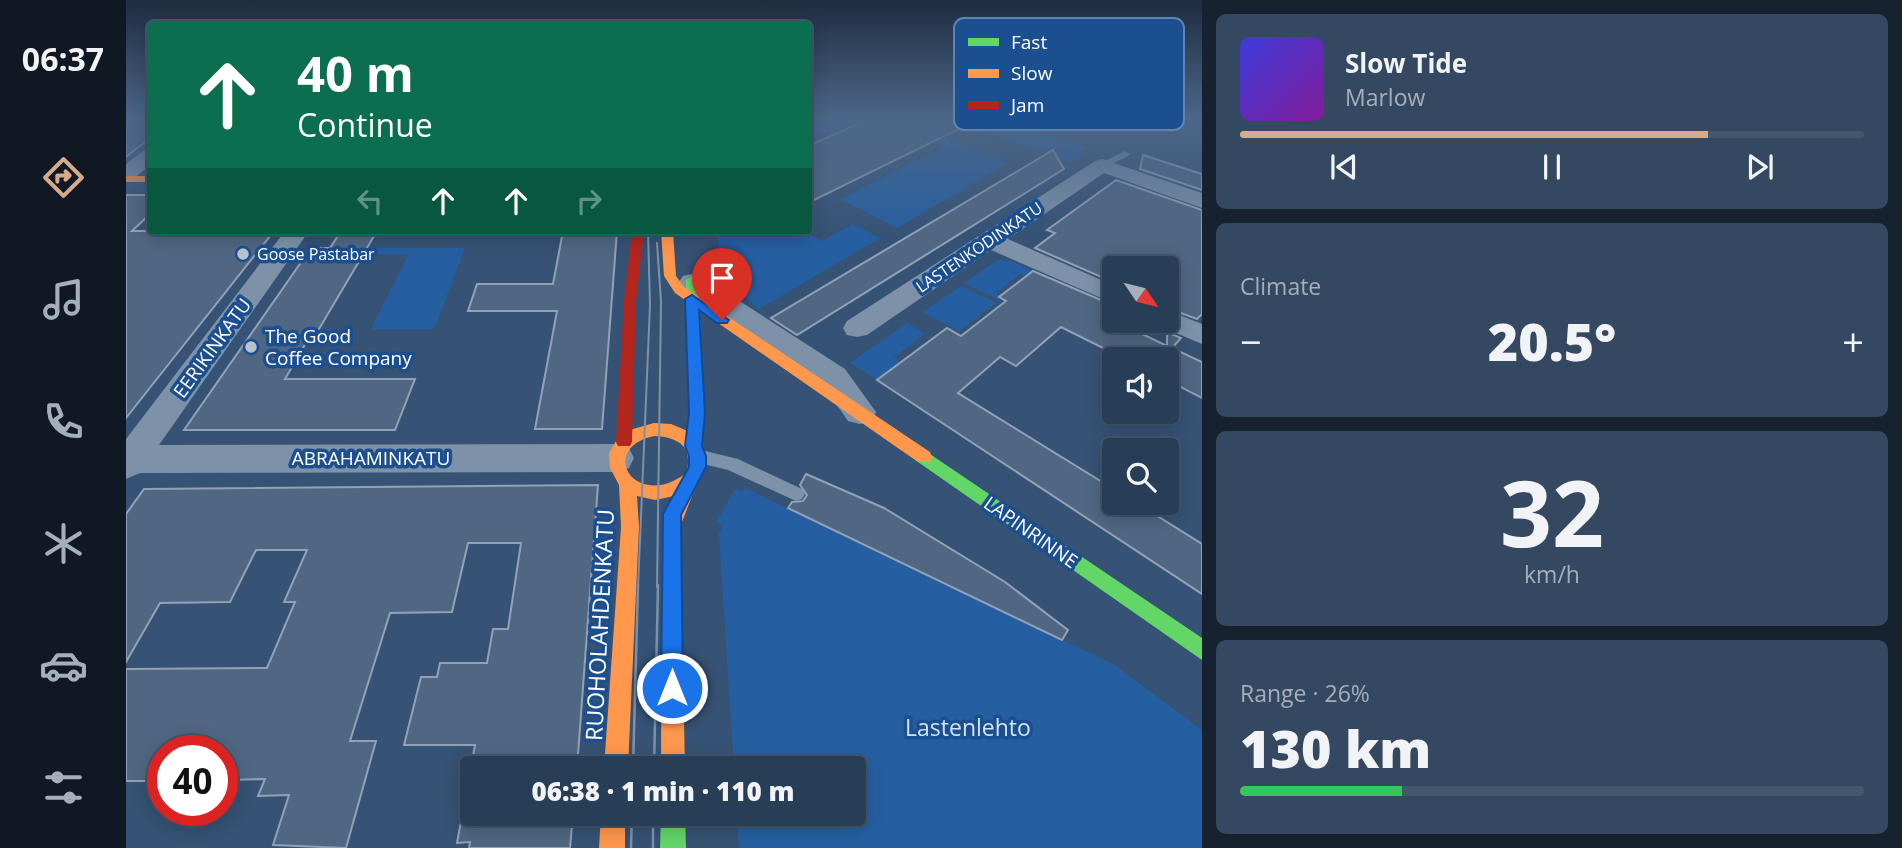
<!DOCTYPE html>
<html lang="en">
<head>
<meta charset="utf-8">
<style>
	body { margin:0; font-family:"Open Sans",sans-serif; background:#344961; color:#f1f3f6; height:100vh; display:flex; flex-direction:column; font-size:26px; white-space:nowrap }
	* { box-sizing:border-box; margin:0 }
	p { font-size:23px; color:#a5aeba }
	.icon { flex:none; width:38px; height:38px; fill:none; stroke:currentColor; stroke-width:2; stroke-linecap:round; stroke-linejoin:round }
	.map { position:relative; flex:1; overflow:hidden }
	.side { display:flex; flex-direction:column; gap:14px; padding:14px; background:#162230; width:700px }
	.side>* { flex:none }
	.guide { position:absolute; left:21px; top:21px; width:665px; height:214px; border-radius:7px; box-shadow:0 4px 18px #0003,0 0 0 2px #44576d; background:#0b6e4f; color:#fff; overflow:hidden }
	.needle { width:46px; rotate:125deg }
	.buttons { position:absolute; left:976px; top:256px; display:grid; gap:14px }
	.buttons a { display:grid; place-items:center; width:77px; height:77px; border-radius:7px; background:#283e57; box-shadow:0 4px 18px #0003,0 0 0 2px #44576d; font-size:35px }
	.speed { position:absolute; left:21px; top:735px; display:flex; gap:14px; font-size:35px; font-weight:700; text-align:center }
	.speed>* { display:grid; place-content:center; width:91px; height:91px; border-radius:50%; background:#283e57; box-shadow:0 4px 18px #0003,0 0 0 2px #44576d; line-height:1 }
	.speed .limit { border:10px solid #d22; background:#fff; color:#111 }
	.pin { position:absolute; display:grid; place-items:center; width:60px; height:60px; color:#fff; margin:-72px -30px; border-radius:50% 50% 50% 0; rotate:-45deg; box-shadow:0 0 7px #0007 }
	.pin .icon { rotate:45deg }
	.me { position:absolute; width:77px; margin:-38px; rotate:0deg; stroke-linejoin:round; filter:drop-shadow(0 0 5px #0008) }
	.turn { display:flex; align-items:center; gap:24px; height:147px; padding:0 35px; font-size:32px }
	.turn .icon { width:91px; height:91px; stroke-width:2.5 }
	.turn b { display:block; font-size:49px; line-height:60px }
	.lanes { display:flex; align-items:center; height:66px; padding:0 35px; background:#0003; justify-content:center; gap:35px; direction:ltr }
	.lanes .off { opacity:.35 }
	.big { font-size:52px; font-weight:800; line-height:1.1 }
	.side .card { flex:1; display:flex; flex-direction:column; justify-content:center; gap:10px; min-width:0; padding:0 24px; border-radius:10px; background:#344961 }
	.side .dial { align-items:center; gap:0 }
	.dial b { font-size:91px; line-height:1 }
	.song { display:flex; align-items:center; gap:21px }
	.cover { width:84px; height:84px; border-radius:10px; background:linear-gradient(135deg,hsl(240 70% 55%),hsl(290 70% 35%)) }
	.played { height:7px; border-radius:4px; background:linear-gradient(90deg,#d6ab8b 75%,#44576d 75%) }
	.keys { display:flex; justify-content:space-around; direction:ltr }
	.heat { display:flex; justify-content:space-between; align-items:center; font-size:38px; direction:ltr }
	.charge { height:10px; border-radius:5px; background:linear-gradient(90deg,#34c759 26%,#44576d 0) }
	.trip { position:absolute; left:334px; top:756px; width:406px; height:70px; border-radius:7px; background:#283e57; box-shadow:0 4px 18px #0003,0 0 0 2px #44576d; font-weight:800; line-height:70px; text-align:center }
	main { display:flex; flex:1; min-height:0 }
	.tabs { display:flex; flex-direction:column; width:126px; justify-content:space-around; align-items:center; background:#101923; color:#a5aeba }
	.tabs .icon { width:49px; height:49px }
	.tabs .active { color:#d6ab8b }
	.tabs b { font-size:32px; color:#f1f3f6 }
	.map>svg:first-child { display:block }
</style>
</head>
<body>
<main>
<nav class="tabs">
<b>06:37</b>
<svg class="icon active" aria-label="directions" viewBox="0 0 24 24"><path d="M12 3l9 9-9 9-9-9zM9 14v-3h6M13 9l2 2-2 2"/></svg>
<svg class="icon" aria-label="music" viewBox="0 0 24 24"><path d="M9 18V5l10-2v13"/><circle cx="6" cy="18" r="3"/><circle cx="16" cy="16" r="3"/></svg>
<svg class="icon" aria-label="phone" viewBox="0 0 24 24"><path d="M5 4h4l2 5-3 2q2 4 5 5l2-3 5 2v4C11 20 4 13 5 4z"/></svg>
<svg class="icon" aria-label="climate" viewBox="0 0 24 24"><path d="M12 3v18M4 7l16 10M4 17L20 7"/></svg>
<svg class="icon" aria-label="car" viewBox="0 0 24 24"><path d="M5 17H2v-5l4-1 3-4h7l3 4 3 1v5h-3M9 17h6M6 11h13"/><circle cx="7" cy="17" r="2"/><circle cx="17" cy="17" r="2"/></svg>
<svg class="icon" aria-label="filters" viewBox="0 0 24 24"><path d="M4 7h16M4 17h16"/><circle cx="9" cy="7" r="2"/><circle cx="15" cy="17" r="2"/></svg>
</nav>
<div class="map">
<svg width="1076" height="848" viewBox="0 0 1076 848">
	<rect width="100%" height="100%" fill="#365274"/>
	<g fill="#265fa1">
		<polygon points="683,117 735,117 683,140"/>
		<polygon points="813,117 874,117 960,147 955,150 954,158 944,163"/>
		<polygon points="792,127 884,162 771,228 714,199 818,147 780,132"/>
		<path d="M727 224 754 238 633 309C603 283 593 272 591 231H678L696 241Z"/>
		<polygon points="241,248 339,248 308,329 245,329 283,254 238,254"/>
		<polygon points="872,260 885,261 909,272 902,278 894,274 870,293 877,297 873,300 838,283"/>
		<polygon points="835,286 870,303 833,331 797,312"/>
		<polygon points="781,323 799,334 768,357 775,362 751,380 724,363"/>
		<polygon points="619,488 987,664 1076,730 1076,848 613,848 610,814 728,814 728,768 608,768 593,534 597,525 590,522 609,489 616,492"/>
	</g>
	<g fill="#506783" stroke="#92a2b6" stroke-width="2">
		<polygon points="748,117 857,117 682,203 682,146"/>
		<polygon points="0,120 24,120 24,138 0,157"/>
		<polygon points="927,150 938,169 671,335 645,318"/>
		<polygon points="1017,155 1076,174 1076,190 1014,169"/>
		<polygon points="990,180 1076,210 1076,314 1071,319 1041,308 1041,268 989,268 989,283 909,248 929,233 921,230"/>
		<polygon points="0,195 24,195 24,214 6,231 148,231 0,418"/>
		<polygon points="215,231 251,231 193,329 188,329 159,379 289,379 269,430 58,430 185,248 204,248"/>
		<polygon points="437,231 491,231 476,429 409,429 431,311 342,311 351,284 427,284"/>
		<polygon points="907,271 989,306 989,321 1041,346 1041,332 1055,338 1046,348 1076,362 1076,398 1041,380 1041,359 999,359 935,327 890,366 874,357 832,393 989,490 989,502 1009,502 1076,544 1076,594 751,380 821,328 835,336 880,301 873,297"/>
		<polygon points="680,474 758,508 879,582 942,630 936,640 662,508 666,502 677,501 681,495 674,485"/>
		<polygon points="472,485 451,768 346,768 346,814 447,814 444,848 343,848 344,842 331,843 349,745 278,745 295,677 311,677 314,663 361,663 367,629 382,629 395,543 342,543 326,612 264,613 224,741 250,741 220,848 147,845 163,795 132,796 139,779 96,780 96,751 37,751 37,781 0,781 0,669 141,668 169,602 158,602 181,550 130,550 104,602 34,603 0,662 0,514 18,489"/>
	</g>
	<g fill="none" stroke-linecap="round" stroke-linejoin="round">
		<g fill="#7d92a8" fill-rule="evenodd">
			<polygon points="999,151 1004,154 1002,156 979,167 971,165"/>
			<polygon points="571,449 612,459 676,489 679,494 676,499 670,501 602,470 565,461 563,456 565,451"/>
		</g>
		<g fill="#7d92a8" fill-rule="evenodd">
			<polygon points="24,149 24,165 7,179 0,181 0,164 17,151"/>
			<polygon points="976,159 1076,193 1076,208 978,173 882,239 989,286 989,304 865,250 741,335 731,337 721,335 717,328 721,321 969,161"/>
			<polygon points="159,231 183,231 33,445 491,444 503,448 508,458 503,468 491,472 14,473 0,479 0,439"/>
			<polygon points="566,274 575,276 719,369 750,412 746,421 734,424 722,421 697,385 557,288 553,282 557,276"/>
			<polygon points="1041,310 1076,324 1076,344 1031,325 1028,320 1041,320"/>
		</g>
		<g fill="#63d668" fill-rule="evenodd">
			<polygon points="566,276 572,280 579,413 575,446 573,450 561,450 559,446 563,413 560,280"/>
			<polygon points="798,450 1076,638 1076,660 792,462 790,457 792,452"/>
			<polygon points="535,814 559,814 560,848 534,848"/>
		</g>
		<g fill="#ff974d" fill-rule="evenodd">
			<rect x="0" y="176" width="24" height="6"/>
			<polygon points="535,231 547,231 550,276 558,287 804,452 806,457 804,462 792,462 549,293 538,276"/>
			<path d="M528 423 545 424 564 432 577 447 579 463 554 527 559 768H535L536 527 548 496 529 500 511 496 513 527 502 768H478L495 527 493 485 484 468 483 453 493 436 507 429ZM528 436C553 437 568 447 560 474 552 478 544 484 534 485 497 490 482 446 528 436Z"/>
			<polygon points="475,814 499,814 499,848 473,848"/>
		</g>
		<polygon fill="#b3261e" fill-rule="evenodd" points="506,231 518,231 510,301 506,442 504,446 492,446 490,442 498,301"/>
		<g stroke="#7e92a7" stroke-width="2">
			<polyline points="0,172 24,160"/>
			<polyline points="531,243 535,301 531,587"/>
			<polyline points="512,587 524,305 522,231"/>
		</g>
		<g stroke="#7e92a7" stroke-width="2.5">
			<polyline points="507,768 512,585"/>
			<polyline points="528,768 532,585"/>
			<polyline points="527,814 527,848"/>
			<polyline points="505,848 506,814"/>
		</g>
	</g>
	<linearGradient id="sky" x2="0" y2="1"><stop stop-color="#1e2d40"/><stop offset="0.5" stop-color="#4c6688"/><stop offset="1" stop-color="#4c6688" stop-opacity="0"/></linearGradient>
	<rect width="1076" height="236" fill="url(#sky)"/>
	<polygon fill="#1a73e8" stroke="#114b97" stroke-width="2" points="566,295 603,320 601,323 591,323 573,310 579,413 576,446 580,456 580,467 555,515 557,688 554,696 546,699 539,696 535,688 537,514 563,467 563,456 559,446 563,413 559,299"/>
	<g fill="#b9c2ce" stroke="#1b4f8f" stroke-width="2.5">
		<circle cx="117" cy="254" r="7"/>
		<circle cx="125" cy="347" r="7"/>
	</g>
	<g text-anchor="middle" stroke-width="7" stroke-linejoin="round" paint-order="stroke">
		<g font-size="16" fill="#fff" stroke="#1b4f8f">
			<text transform="translate(853 247) rotate(-34)" y="6">LASTENKODINKATU</text>
		</g>
		<g font-size="16" fill="#fff" stroke="#1b4f8f" text-anchor="start">
			<text x="131" y="260">Goose Pastabar</text>
		</g>
		<g font-size="19" fill="#fff" stroke="#1b4f8f" text-anchor="start">
			<text x="139" y="343">The Good<tspan x="139" dy="22">Coffee Company</tspan></text>
		</g>
		<g font-size="19" fill="#fff" stroke="#1b4f8f">
			<text transform="translate(86 348) rotate(-54)" y="7">EERIKINKATU</text>
			<text x="245" y="465">ABRAHAMINKATU</text>
			<text transform="translate(905 532) rotate(35)" y="7">LAPINRINNE</text>
		</g>
		<g font-size="23" fill="#fff" stroke="#1b4f8f">
			<text transform="translate(474 625) rotate(-87)" y="8">RUOHOLAHDENKATU</text>
		</g>
		<g font-size="23" fill="#cfe3fa" stroke="#1b4f8f">
			<text x="842" y="736">Lastenlehto</text>
		</g>
	</g>
	<rect x="828" y="18" width="230" height="112" rx="10" fill="#1b4f8f" stroke="#5f84b1" stroke-width="2"/>
	<rect x="842" y="38" width="31" height="8" fill="#63d668"/>
	<rect x="842" y="69" width="31" height="9" fill="#ff974d"/>
	<rect x="842" y="101" width="31" height="8" fill="#b3261e"/>
	<g font-size="19" fill="#fff">
		<text x="885" y="49">Fast</text>
		<text x="885" y="80">Slow</text>
		<text x="885" y="112">Jam</text>
	</g>
</svg>
<div class="buttons">
<a><svg class="needle" viewBox="-14 -14 28 28"><path d="M0-13l5 13h-10z" fill="#e53935"/><path d="M0 13l5-13h-10z" fill="#a5aeba"/></svg></a>
<a><svg class="icon" aria-label="sound" viewBox="0 0 24 24"><path d="M4 9h4l5-4v14l-5-4H4zM17 9q2 3 0 6"/></svg></a>
<a><svg class="icon" aria-label="search" viewBox="0 0 24 24"><circle cx="10" cy="10" r="6"/><path d="M15 15l6 6"/></svg></a>
</div>
<div class="speed"><div class="limit">40</div></div>
<div class="pin" style="left:596px;top:320px;background:#d93025"><svg class="icon" aria-label="arrive" viewBox="0 0 24 24"><path d="M6 21V4h12l-3 4 3 4H6"/></svg></div>
<svg class="me" style="left:546px;top:688px" viewBox="-20 -20 40 40"><circle r="17" fill="#1a73e8" stroke="#fff" stroke-width="3"/><path d="M0-11L8 9 0 5-8 9z" fill="#fff"/></svg>
<div class="trip">06:38 · 1 min · 110 m</div>
<div class="guide">
<div class="turn"><svg class="icon" aria-label="ahead" viewBox="0 0 24 24"><path d="M12 20V5M6 11l6-6 6 6"/></svg><div><b>40 m</b>Continue</div></div>
<div class="lanes"><svg class="icon off" aria-label="left" viewBox="0 0 24 24"><path d="M17 20v-9H6M10 6l-5 5 5 5"/></svg><svg class="icon" aria-label="ahead" viewBox="0 0 24 24"><path d="M12 20V5M6 11l6-6 6 6"/></svg><svg class="icon" aria-label="ahead" viewBox="0 0 24 24"><path d="M12 20V5M6 11l6-6 6 6"/></svg><svg class="icon off" aria-label="right" viewBox="0 0 24 24"><path d="M7 20v-9h11M14 6l5 5-5 5"/></svg></div>
</div>
</div>
<section class="side">
<div class="card">
<div class="song"><i class="cover"></i><div><b>Slow Tide</b><p>Marlow</p></div></div>
<div class="played"></div>
<div class="keys"><svg class="icon" aria-label="previous" viewBox="0 0 24 24"><path d="M18 5L8 12l10 7zM5 5v14"/></svg><svg class="icon" aria-label="pause" viewBox="0 0 24 24"><path d="M8 5v14M16 5v14"/></svg><svg class="icon" aria-label="next" viewBox="0 0 24 24"><path d="M6 5l10 7-10 7zM19 5v14"/></svg></div>
</div>
<div class="card"><p>Climate</p>
<div class="heat"><a>−</a><b class="big">20.5°</b><a>+</a></div>
</div>
<div class="card dial"><b>32</b><p>km/h</p></div>
<div class="card"><p>Range · 26%</p><b class="big">130 km</b><div class="charge"></div></div>
</section>
</main>
</body>
</html>
